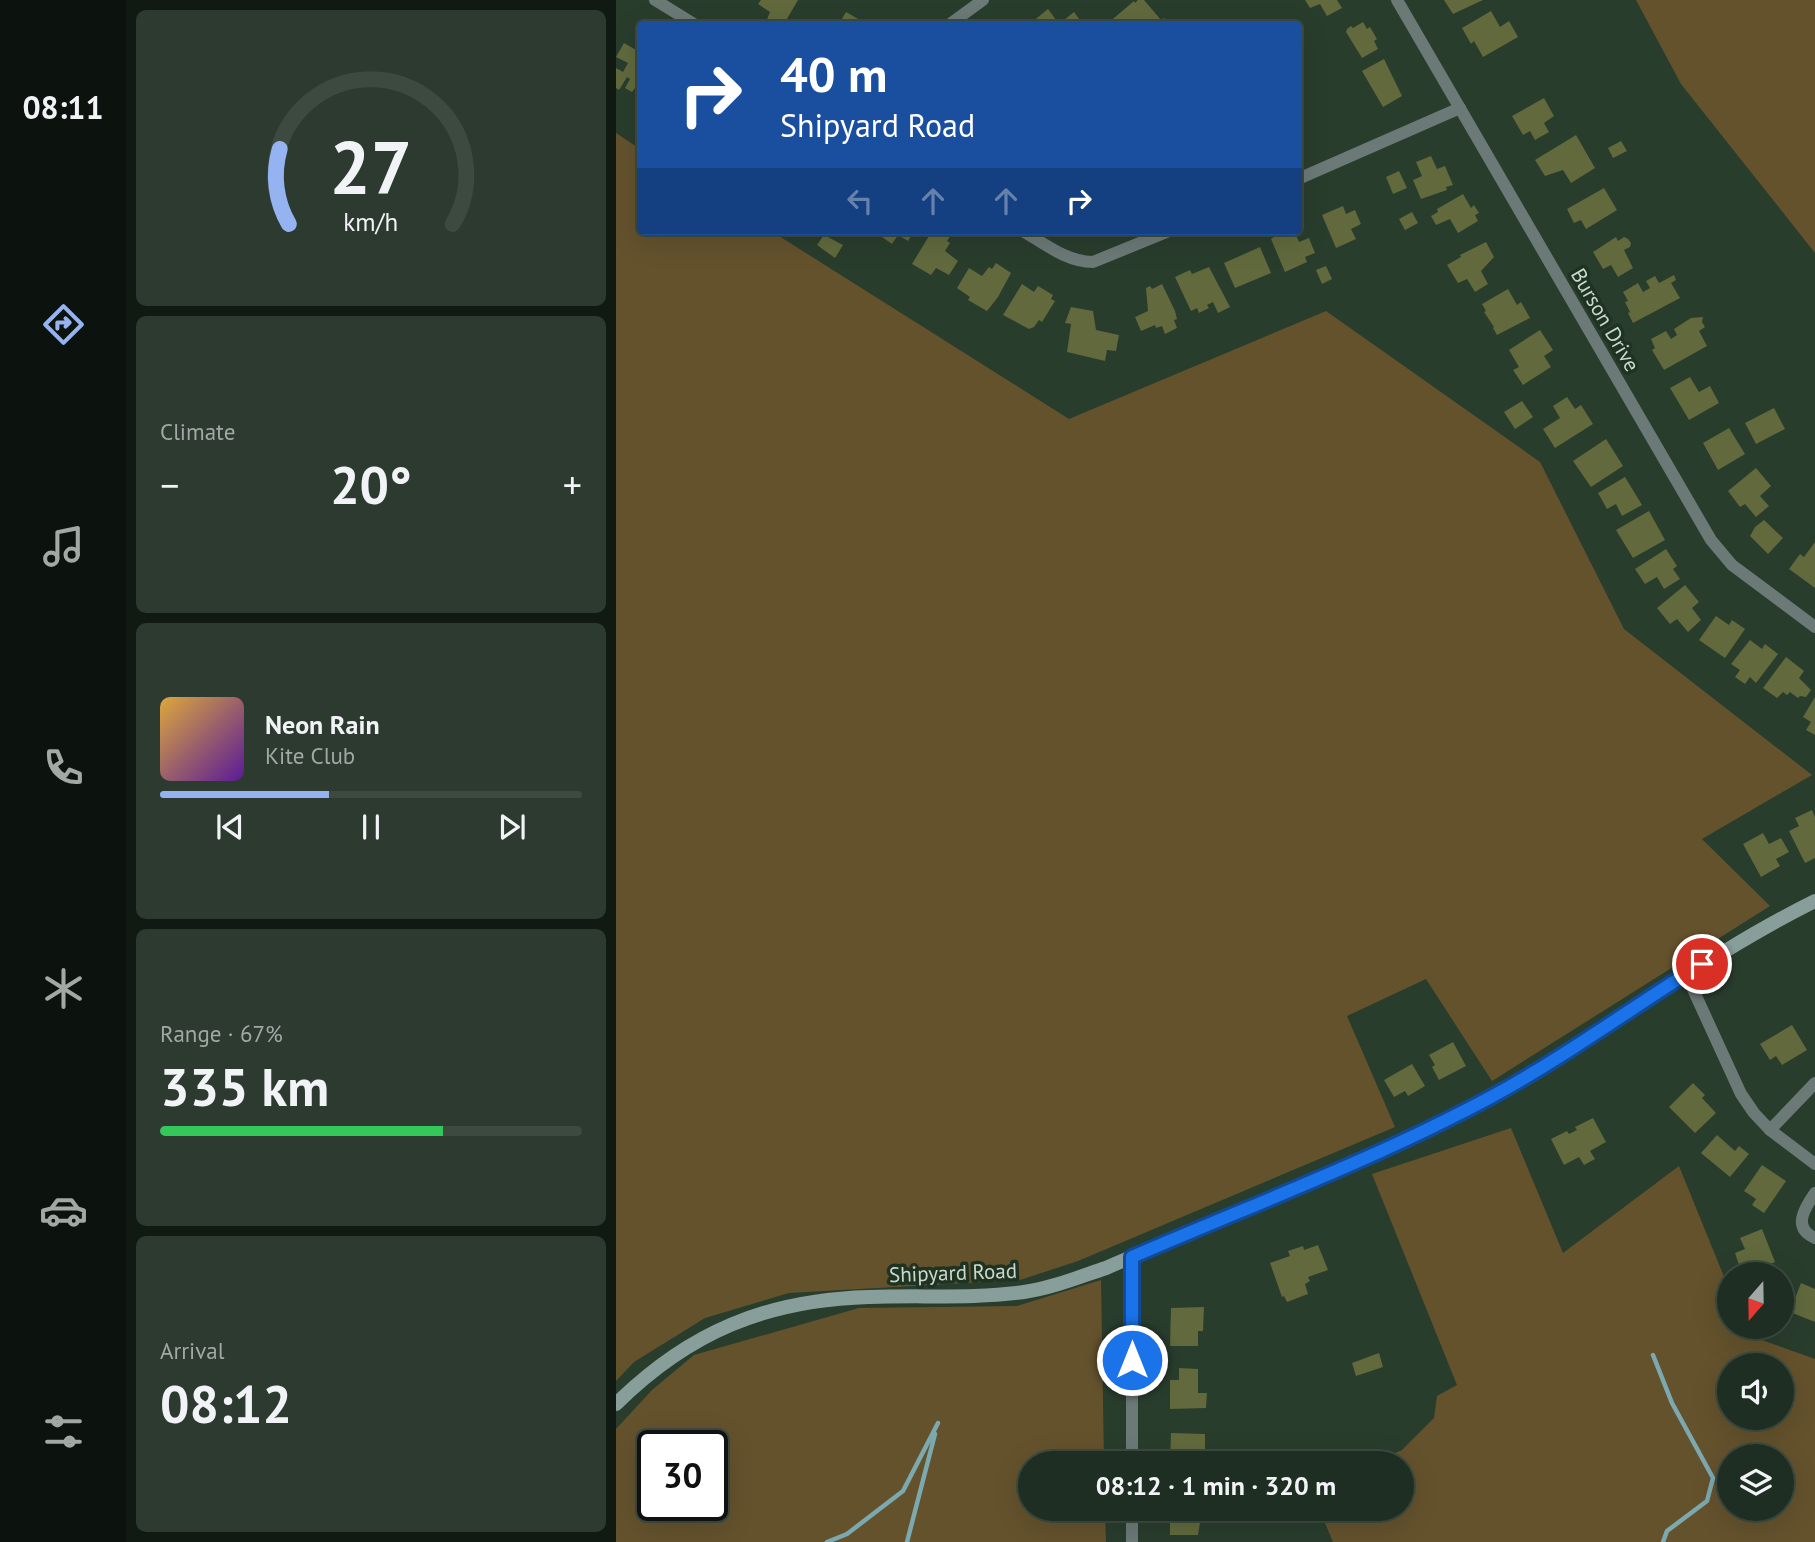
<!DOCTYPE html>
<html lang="en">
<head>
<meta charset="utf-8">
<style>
	body { margin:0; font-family:"PT Sans",sans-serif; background:#2c3a2f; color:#f1f3f6; height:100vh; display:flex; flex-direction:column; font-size:26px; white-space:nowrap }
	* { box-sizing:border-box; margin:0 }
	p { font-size:23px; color:#a1a8a5 }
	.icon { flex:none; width:38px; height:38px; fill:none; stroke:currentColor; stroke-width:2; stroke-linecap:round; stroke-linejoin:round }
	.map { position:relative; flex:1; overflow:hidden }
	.side { display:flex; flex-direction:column; gap:10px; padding:10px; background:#111913; width:490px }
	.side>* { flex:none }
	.hud { position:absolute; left:21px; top:21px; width:665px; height:214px; border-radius:7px; box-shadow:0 7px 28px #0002,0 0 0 2px #3c4a40; background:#1a4fa0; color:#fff; overflow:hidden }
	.needle { width:46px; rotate:200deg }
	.tools { position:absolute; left:1101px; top:1262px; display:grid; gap:14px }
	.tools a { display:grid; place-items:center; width:77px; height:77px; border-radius:50%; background:#1f2e22; box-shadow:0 7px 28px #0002,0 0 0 2px #3c4a40; font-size:35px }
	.speed { position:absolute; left:21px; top:1430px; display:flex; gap:14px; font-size:35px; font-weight:700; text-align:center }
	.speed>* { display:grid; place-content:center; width:91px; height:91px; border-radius:50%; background:#1f2e22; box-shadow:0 7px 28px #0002,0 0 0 2px #3c4a40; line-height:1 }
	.speed .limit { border:4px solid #111; border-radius:10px; background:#fff; color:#111 }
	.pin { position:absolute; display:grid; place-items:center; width:60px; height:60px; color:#fff; margin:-30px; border:4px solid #fff; border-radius:50%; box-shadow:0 2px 7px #0007 }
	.me { position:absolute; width:77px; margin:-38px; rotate:0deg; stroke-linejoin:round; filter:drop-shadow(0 0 5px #0008) }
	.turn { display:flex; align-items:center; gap:24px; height:147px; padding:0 28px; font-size:32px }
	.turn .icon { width:91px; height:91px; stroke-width:2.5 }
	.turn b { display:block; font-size:49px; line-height:60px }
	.lanes { display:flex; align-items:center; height:66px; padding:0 28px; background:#0003; justify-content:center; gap:35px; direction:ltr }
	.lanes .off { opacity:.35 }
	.big { font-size:52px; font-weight:700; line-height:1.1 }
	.side .card { flex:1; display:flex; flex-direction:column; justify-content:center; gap:10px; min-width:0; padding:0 24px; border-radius:10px; background:#2c3a2f }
	.side .dial { align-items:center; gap:0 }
	.dial svg { height:182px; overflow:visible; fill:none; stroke:#3c4a40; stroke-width:7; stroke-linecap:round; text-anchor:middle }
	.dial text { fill:#f1f3f6; stroke:none }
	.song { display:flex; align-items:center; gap:21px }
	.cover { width:84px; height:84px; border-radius:10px; background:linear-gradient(135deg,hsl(40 70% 55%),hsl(270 70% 35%)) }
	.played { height:7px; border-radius:4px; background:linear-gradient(90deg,#95b2f1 40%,#3c4a40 40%) }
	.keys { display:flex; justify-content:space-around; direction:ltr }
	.heat { display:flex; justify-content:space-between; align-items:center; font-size:38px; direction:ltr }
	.charge { height:10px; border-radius:5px; background:linear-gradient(90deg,#34c759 67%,#3c4a40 0) }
	.trip { position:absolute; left:402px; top:1451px; width:396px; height:70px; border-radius:35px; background:#1f2e22; box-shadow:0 7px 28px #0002,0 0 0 2px #3c4a40; font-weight:700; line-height:70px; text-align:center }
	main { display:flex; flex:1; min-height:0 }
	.menu { display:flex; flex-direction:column; width:126px; justify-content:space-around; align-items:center; background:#0c120e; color:#a1a8a5 }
	.menu .icon { width:49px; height:49px }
	.menu .on { color:#95b2f1 }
	.menu b { font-size:32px; color:#f1f3f6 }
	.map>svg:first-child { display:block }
</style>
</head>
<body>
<main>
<nav class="menu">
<b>08:11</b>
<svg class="icon on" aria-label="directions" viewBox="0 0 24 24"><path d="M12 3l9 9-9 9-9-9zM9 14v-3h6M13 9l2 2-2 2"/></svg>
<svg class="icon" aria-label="music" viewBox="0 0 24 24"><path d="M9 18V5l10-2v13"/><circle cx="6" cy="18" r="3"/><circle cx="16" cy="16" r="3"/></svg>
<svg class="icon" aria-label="phone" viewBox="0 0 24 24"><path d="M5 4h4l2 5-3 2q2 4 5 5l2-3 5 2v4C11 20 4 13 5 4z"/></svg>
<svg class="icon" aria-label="climate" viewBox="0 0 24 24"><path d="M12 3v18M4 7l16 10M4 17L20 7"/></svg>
<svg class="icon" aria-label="car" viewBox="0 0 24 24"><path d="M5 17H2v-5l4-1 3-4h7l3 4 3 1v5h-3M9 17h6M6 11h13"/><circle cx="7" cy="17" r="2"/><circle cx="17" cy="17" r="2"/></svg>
<svg class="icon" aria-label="filters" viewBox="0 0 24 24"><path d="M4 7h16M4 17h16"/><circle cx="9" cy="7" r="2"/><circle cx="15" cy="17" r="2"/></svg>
</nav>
<section class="side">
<div class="card dial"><svg viewBox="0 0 100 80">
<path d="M14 69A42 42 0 1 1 86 69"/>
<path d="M14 69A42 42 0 0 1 10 36" stroke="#95b2f1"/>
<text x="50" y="56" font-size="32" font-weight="700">27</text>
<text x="50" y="72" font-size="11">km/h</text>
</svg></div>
<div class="card"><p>Climate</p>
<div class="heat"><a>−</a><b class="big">20°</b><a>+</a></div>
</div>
<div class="card">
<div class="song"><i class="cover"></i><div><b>Neon Rain</b><p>Kite Club</p></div></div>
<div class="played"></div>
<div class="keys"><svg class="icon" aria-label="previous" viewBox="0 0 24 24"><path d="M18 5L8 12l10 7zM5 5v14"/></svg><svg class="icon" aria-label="pause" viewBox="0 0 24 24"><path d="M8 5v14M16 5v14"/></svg><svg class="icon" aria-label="next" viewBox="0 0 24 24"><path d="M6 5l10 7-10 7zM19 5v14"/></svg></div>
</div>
<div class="card"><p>Range · 67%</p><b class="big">335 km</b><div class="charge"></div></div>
<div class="card"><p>Arrival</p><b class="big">08:12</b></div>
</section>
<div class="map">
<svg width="1199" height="1542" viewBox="0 0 1199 1542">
	<rect width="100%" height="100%" fill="#293d2d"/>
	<g fill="#64522d" fill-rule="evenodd">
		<polygon points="1020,0 1199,0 1199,253 1065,84"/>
		<polygon points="0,133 24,149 24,231 155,231 453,419 710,311 924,462 1008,629 1196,775 1086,839 1154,906 876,1081 810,979 731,1016 779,1127 462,1261 404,1280 173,1293 89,1318 18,1362 0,1381"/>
		<path d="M895 1128 947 1253 1063 1166 1113 1289V1326L1128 1327 1132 1335 1199 1359V1542H717L703 1509 786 1508V1463H758L786 1450 818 1418 821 1396 841 1385 756 1174ZM1113 1365H1166V1418H1113ZM1113 1456H1166V1508H1113Z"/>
		<path d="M485 1280 488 1463H415V1508L489 1509 490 1542H0V1429L36 1390 78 1355 243 1308 401 1306ZM37 1446H96V1505H37Z"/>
	</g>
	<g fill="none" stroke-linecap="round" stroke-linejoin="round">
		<g stroke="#7ca8af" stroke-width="4.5">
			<polyline points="1037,1355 1056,1403 1097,1478 1091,1501 1051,1531 1047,1542"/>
			<polyline points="211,1542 231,1534 287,1491 322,1423"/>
			<polyline points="291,1542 319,1434"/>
		</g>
	</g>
	<g fill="#61693d">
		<polygon points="145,0 182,0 168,24 157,22 154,24 150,22 154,12 142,4"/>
		<polygon points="522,0 528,0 545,20 548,18 554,24 491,24 518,1 519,3"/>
		<polygon points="689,0 721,0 726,8 711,16 704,4 694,8"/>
		<polygon points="828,0 867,0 837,14"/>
		<polygon points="432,9 443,24 458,12 467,24 418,24 416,22"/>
		<polygon points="875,11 884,27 893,21 902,37 867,57 858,41 855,44 846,28"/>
		<polygon points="230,12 244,20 241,24 223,24"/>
		<polygon points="747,22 751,29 754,27 761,39 758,41 762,49 746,58 730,32 731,29 735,26 737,28"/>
		<polygon points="8,43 20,50 24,43 24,81 16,92 9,88 14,79 11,77 3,90 0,88 0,68 7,72 12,63 0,57"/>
		<polygon points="768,59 786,96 767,107 746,71"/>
		<polygon points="928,98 938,116 928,123 933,132 919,140 914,131 907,135 896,116"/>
		<polygon points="960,135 979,168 955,183 947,170 929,176 919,160"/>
		<polygon points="1005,141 1011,151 997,158 992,148"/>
		<polygon points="815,156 821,169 829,166 837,185 830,187 831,190 805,199 797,180 806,176 800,162"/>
		<polygon points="783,171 791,188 777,194 770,177"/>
		<polygon points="988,188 1001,210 970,229 965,220 958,223 951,209"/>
		<polygon points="847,194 855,208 858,205 863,213 859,215 862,221 842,233 834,219 820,225 815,216 822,212 821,209"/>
		<polygon points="727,206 730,214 739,210 745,224 735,229 740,239 720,248 706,215"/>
		<polygon points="796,212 802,223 789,230 783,219"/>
		<polygon points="266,231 298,231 292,241 282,235 276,244 266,237 269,233"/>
		<polygon points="316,231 329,231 335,235 331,241 334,243 329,251 342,261 333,275 320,268 315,275 296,264"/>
		<polygon points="666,231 678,231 683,242 693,238 699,253 689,257 691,262 669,272 655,239"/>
		<polygon points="208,235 227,245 219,258 201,245"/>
		<polygon points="1000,237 1002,241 1008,237 1012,239 1015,243 1014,247 1008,250 1017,268 1002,277 995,265 987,269 977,252"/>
		<polygon points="870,242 878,257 865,271 872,284 859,292 851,279 842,283 831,265 845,257 844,255"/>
		<polygon points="644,247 655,273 619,288 608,263"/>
		<polygon points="380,263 395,273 382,297 371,311 352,300 354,297 341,288 353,268 366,276 373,267 376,269"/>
		<polygon points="710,266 716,279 706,284 700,270"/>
		<polygon points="593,267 614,307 602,313 597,302 591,305 593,308 583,313 581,308 575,311 559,277 574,270 576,274"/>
		<polygon points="1058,275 1060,280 1055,283 1064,298 1017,323 1012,313 1014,312 1009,302 1012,301 1007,292 1022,283 1027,292 1034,288 1030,281 1039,276 1043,283"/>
		<polygon points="406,284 418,292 422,286 437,295 435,299 439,301 426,322 423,320 418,327 413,329 387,315"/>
		<polygon points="546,284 559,311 561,319 558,320 561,328 549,334 546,326 540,328 539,325 525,331 519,317 532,311 530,288 534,286 536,289"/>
		<polygon points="892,289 901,305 905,302 914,318 881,335 877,328 878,327 868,312 870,311 866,304"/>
		<polygon points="455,307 477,311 480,330 503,335 500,351 491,350 489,361 451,352 455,324 449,323"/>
		<polygon points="1087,317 1086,322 1089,327 1083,331 1091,346 1048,370 1036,350 1039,348 1035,339 1050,331 1055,339 1061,335 1058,329 1075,318"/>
		<polygon points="924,330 937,350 928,356 935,367 907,385 897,370 903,367 893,350"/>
		<polygon points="1074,377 1083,392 1094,386 1103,403 1073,420 1054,388"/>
		<polygon points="951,397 959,409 965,405 977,424 939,448 927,429 944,418 937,406"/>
		<polygon points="906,401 917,417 899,429 888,412"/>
		<polygon points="1158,408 1169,429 1140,444 1129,423"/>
		<polygon points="1113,428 1129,454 1102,470 1087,443"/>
		<polygon points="990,439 1007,466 975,487 957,461"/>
		<polygon points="1140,468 1155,486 1144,496 1153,506 1140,517 1129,504 1124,507 1112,491"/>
		<polygon points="1009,477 1026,505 1006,516 1000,504 991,509 982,493"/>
		<polygon points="1033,511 1049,540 1017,558 1000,530"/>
		<polygon points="1148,520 1167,538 1152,554 1134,536 1139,527"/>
		<polygon points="1199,542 1199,588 1173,569 1184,554 1188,557"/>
		<polygon points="1050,549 1061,566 1057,569 1064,579 1048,589 1041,577 1029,584 1019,569"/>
		<polygon points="1069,585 1083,602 1076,608 1085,620 1072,632 1061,619 1054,624 1041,608"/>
		<polygon points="1100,616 1113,625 1116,620 1129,629 1109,658 1083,640"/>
		<polygon points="1134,640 1146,649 1149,644 1162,654 1140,683 1134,677 1129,684 1119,677 1124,670 1115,664"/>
		<polygon points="1170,657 1188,671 1183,678 1195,690 1190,697 1184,696 1182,698 1174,692 1171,695 1167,692 1161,698 1147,688"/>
		<polygon points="1199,697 1199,735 1190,730 1195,722 1187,717"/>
		<polygon points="1196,810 1199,817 1199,858 1189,863 1173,831 1183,826 1179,818"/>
		<polygon points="1147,833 1153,844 1165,838 1173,852 1160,859 1164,866 1145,877 1127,844"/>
		<polygon points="1176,1025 1191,1050 1166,1065 1160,1056 1154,1060 1144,1044"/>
		<polygon points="837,1042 850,1066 823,1080 816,1067 819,1065 813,1055"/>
		<polygon points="796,1064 809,1086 792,1096 789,1091 778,1097 768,1080"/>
		<polygon points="1077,1083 1089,1095 1086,1098 1100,1113 1079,1133 1053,1107"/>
		<polygon points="977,1118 990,1142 974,1151 979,1159 968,1165 963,1157 948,1165 935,1139 951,1131 953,1134 961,1130 959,1127"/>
		<polygon points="1101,1135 1119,1151 1123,1146 1133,1154 1114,1177 1085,1153"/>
		<polygon points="1146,1165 1170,1181 1148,1213 1136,1205 1140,1199 1128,1191"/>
		<polygon points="1146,1229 1159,1262 1138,1271 1134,1261 1123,1265 1119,1253 1129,1249 1124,1238"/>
		<polygon points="702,1245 712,1270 692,1277 694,1281 689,1284 692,1294 671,1302 668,1296 666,1297 654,1263 674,1256 672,1251 687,1246 688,1250"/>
		<polygon points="1185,1283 1199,1289 1199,1322 1174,1312"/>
		<polygon points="588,1307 587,1331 582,1331 582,1346 554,1346 555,1308"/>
		<polygon points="763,1353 767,1367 740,1376 736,1363"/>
		<polygon points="563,1368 582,1369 582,1393 591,1393 590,1408 554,1409 554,1380 563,1380"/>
		<polygon points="555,1433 589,1434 589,1456 582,1456 582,1463 554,1463"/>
		<polygon points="554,1508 586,1510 582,1535 554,1535"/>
	</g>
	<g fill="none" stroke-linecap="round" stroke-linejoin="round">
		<g stroke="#6b7977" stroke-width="12">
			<polyline points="39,0 78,24"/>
			<polyline points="781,0 1095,540 1116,565 1199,627"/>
			<polyline points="334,24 367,0"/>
			<polyline points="682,179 844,108"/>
			<path d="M407 231C429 244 451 262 477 262L553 231"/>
			<polyline points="1070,974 1125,1094 1138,1113 1154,1130 1199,1164"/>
			<polyline points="1154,1130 1199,1083"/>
			<path d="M1199 1193C1188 1209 1176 1228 1199 1238"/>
			<polyline points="516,1463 516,1257"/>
			<polyline points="516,1542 516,1508"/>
		</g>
		<path stroke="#879e9a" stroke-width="14" d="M0 1404C73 1332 150 1300 253 1297 305 1295 357 1299 408 1292 436 1288 463 1277 490 1268 619 1212 753 1163 877 1096 988 1035 1086 957 1199 901"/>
	</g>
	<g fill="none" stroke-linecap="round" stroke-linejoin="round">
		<defs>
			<path id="route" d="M516 1360V1257C636 1205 760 1159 875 1097 949 1057 1015 1008 1086 964"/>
		</defs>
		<use href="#route" stroke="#114b97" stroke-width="18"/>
		<use href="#route" stroke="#1a73e8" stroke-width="12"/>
	</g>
	<g text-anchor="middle" stroke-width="7" stroke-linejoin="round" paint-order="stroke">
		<g font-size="21" fill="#ccd8ce" stroke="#1f3323">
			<text transform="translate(989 320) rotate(60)" y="7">Burson Drive</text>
			<text transform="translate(337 1273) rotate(-2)" y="7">Shipyard Road</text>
		</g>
	</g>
</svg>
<div class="tools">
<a><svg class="needle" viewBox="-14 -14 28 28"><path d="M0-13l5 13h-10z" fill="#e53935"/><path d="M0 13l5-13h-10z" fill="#a1a8a5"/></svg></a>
<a><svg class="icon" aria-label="sound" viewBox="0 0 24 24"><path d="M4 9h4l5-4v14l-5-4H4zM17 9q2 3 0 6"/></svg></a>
<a><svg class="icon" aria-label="layers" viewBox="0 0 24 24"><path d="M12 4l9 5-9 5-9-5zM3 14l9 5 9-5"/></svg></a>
</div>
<div class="speed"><div class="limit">30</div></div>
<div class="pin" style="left:1086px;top:964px;background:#d93025"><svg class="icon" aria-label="arrive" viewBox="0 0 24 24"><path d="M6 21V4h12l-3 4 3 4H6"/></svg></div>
<svg class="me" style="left:516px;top:1360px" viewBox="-20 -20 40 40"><circle r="17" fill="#1a73e8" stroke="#fff" stroke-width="3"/><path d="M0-11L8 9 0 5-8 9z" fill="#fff"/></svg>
<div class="trip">08:12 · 1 min · 320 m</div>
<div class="hud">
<div class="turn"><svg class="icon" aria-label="right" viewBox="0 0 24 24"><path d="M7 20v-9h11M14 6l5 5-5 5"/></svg><div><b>40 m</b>Shipyard Road</div></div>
<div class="lanes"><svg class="icon off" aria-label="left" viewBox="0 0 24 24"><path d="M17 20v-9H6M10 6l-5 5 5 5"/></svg><svg class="icon off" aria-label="ahead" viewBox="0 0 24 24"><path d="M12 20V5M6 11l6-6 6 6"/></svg><svg class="icon off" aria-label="ahead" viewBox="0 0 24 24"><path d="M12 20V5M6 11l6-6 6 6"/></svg><svg class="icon" aria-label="right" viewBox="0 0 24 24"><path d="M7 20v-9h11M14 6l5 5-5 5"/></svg></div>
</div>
</div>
</main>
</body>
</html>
